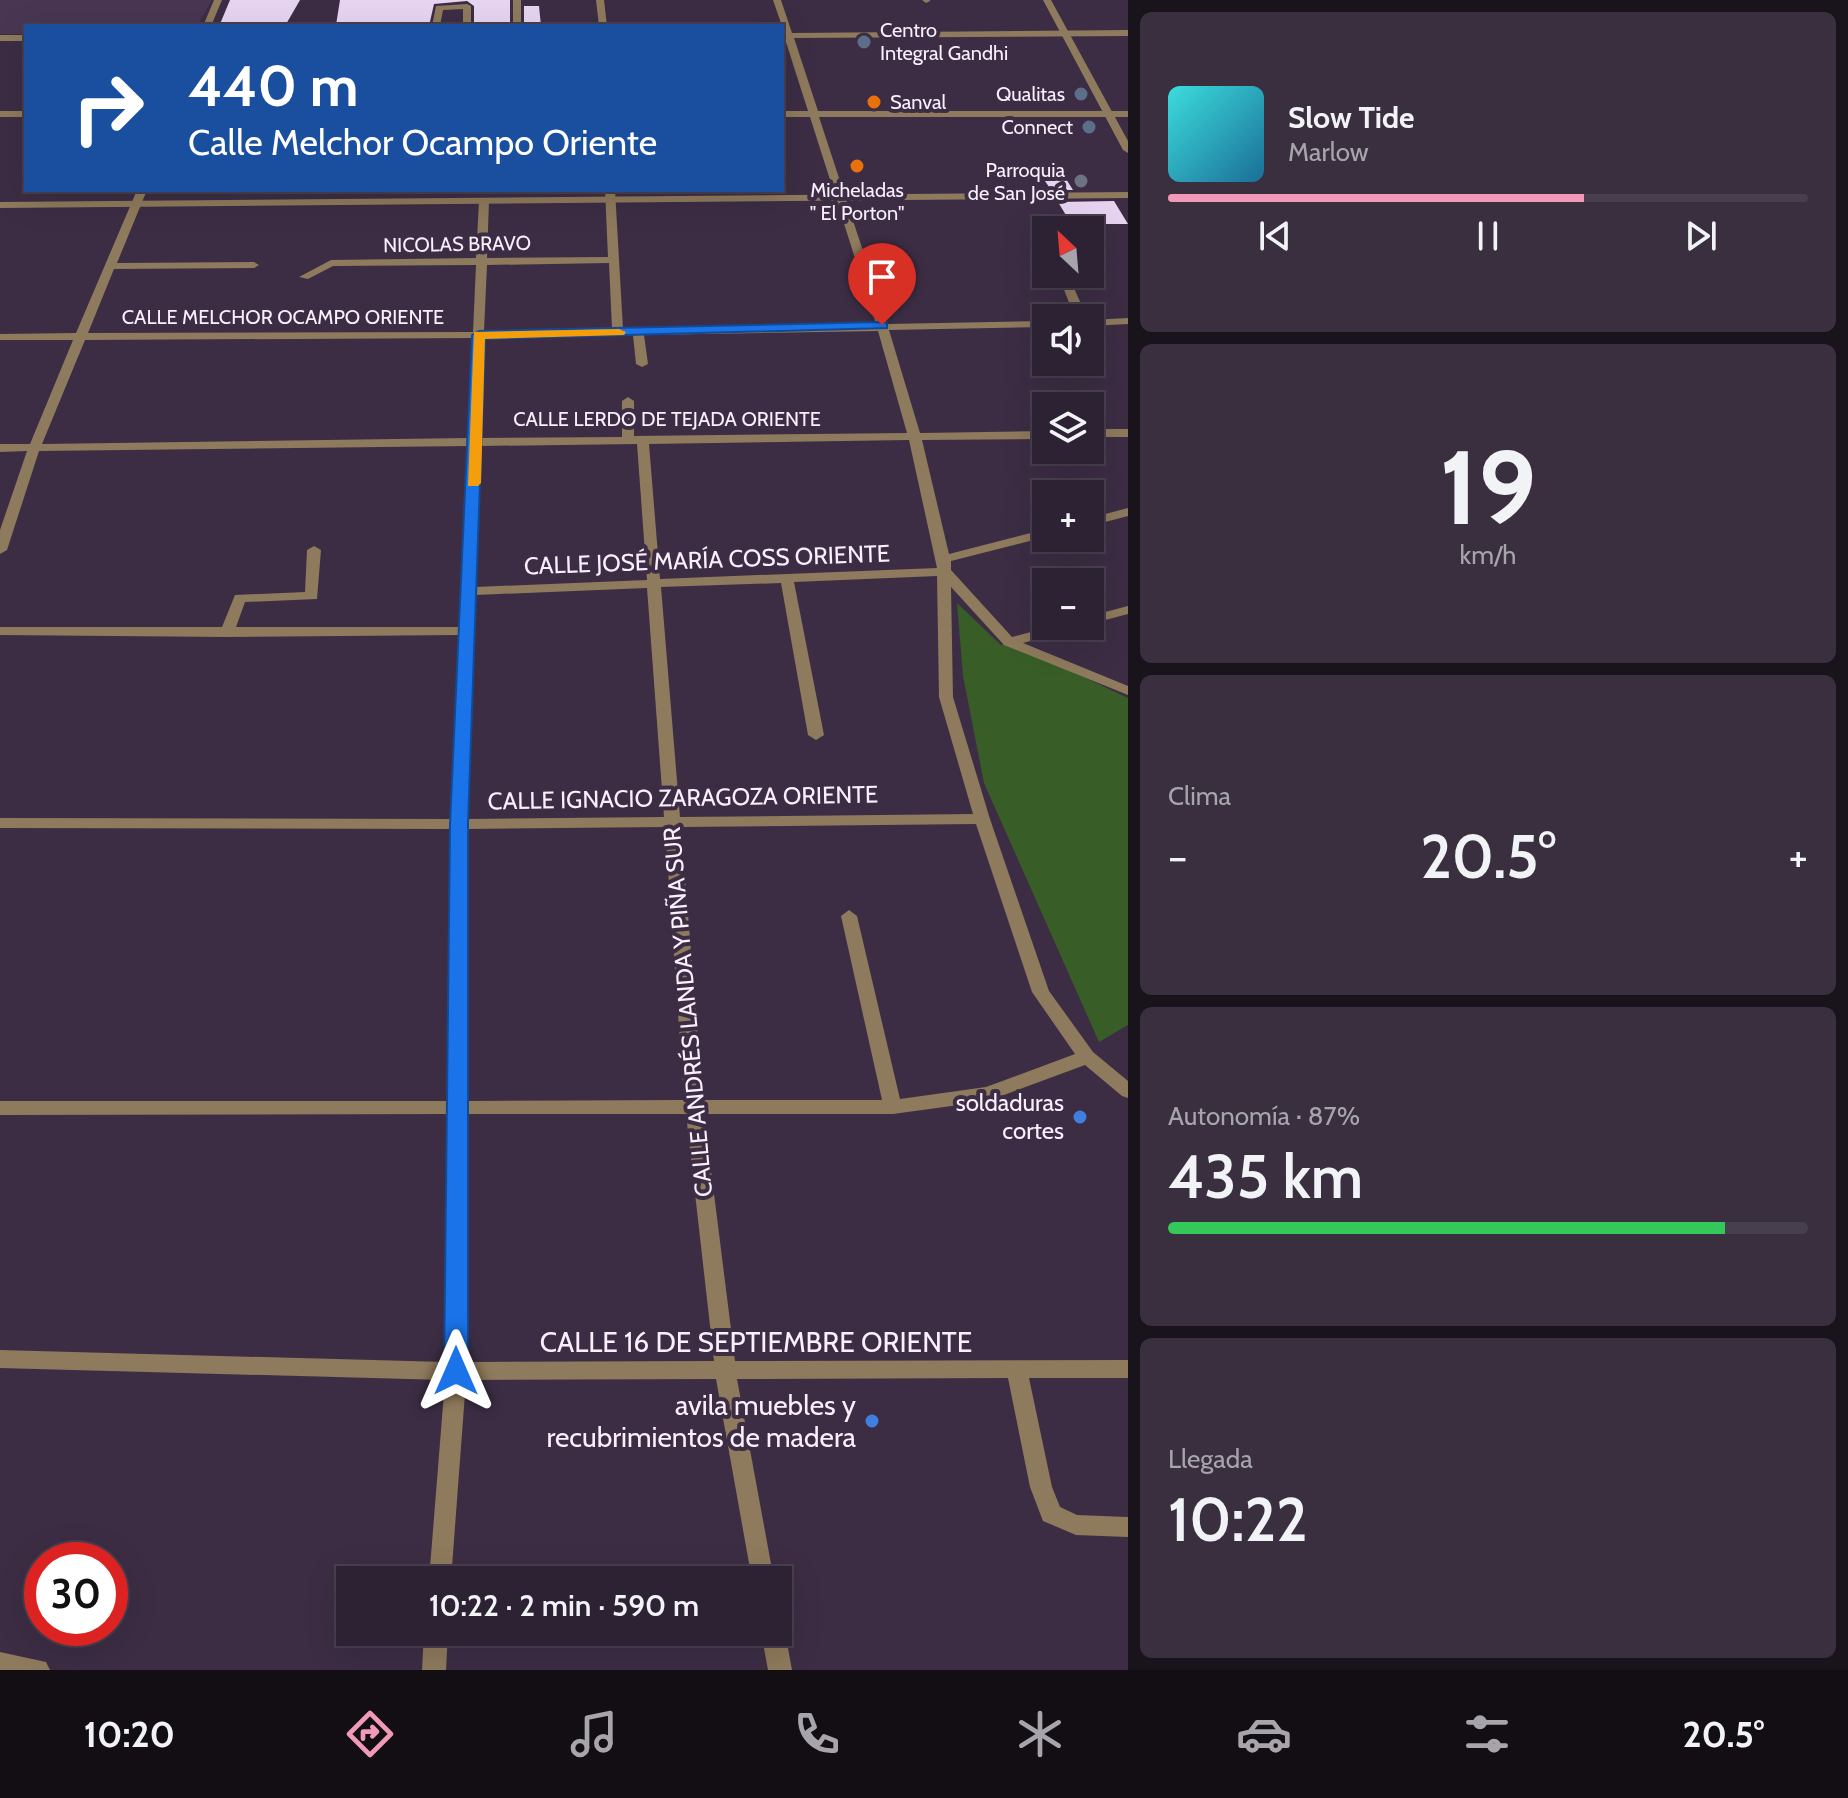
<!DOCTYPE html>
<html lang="es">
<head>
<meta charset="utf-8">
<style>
	body { margin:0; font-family:Cabin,sans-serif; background:#392f3f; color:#f1f3f6; height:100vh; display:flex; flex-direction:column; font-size:30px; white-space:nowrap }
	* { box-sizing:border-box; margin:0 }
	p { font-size:26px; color:#a7a4ac }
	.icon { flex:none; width:44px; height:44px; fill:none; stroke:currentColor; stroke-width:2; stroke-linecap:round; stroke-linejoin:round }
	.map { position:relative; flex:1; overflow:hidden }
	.panel { display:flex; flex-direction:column; gap:12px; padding:12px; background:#19131c; width:720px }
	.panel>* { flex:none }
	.guide { position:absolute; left:24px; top:24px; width:760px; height:168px; border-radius:0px; box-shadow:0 8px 32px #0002,0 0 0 2px #483f4e; background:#1a4fa0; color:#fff; overflow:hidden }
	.needle { width:52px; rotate:334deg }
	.controls { position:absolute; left:1032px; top:216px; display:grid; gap:16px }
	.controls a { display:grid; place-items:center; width:72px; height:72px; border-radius:0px; background:#2d2233; box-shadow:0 8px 32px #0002,0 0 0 2px #483f4e; font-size:40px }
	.speed { position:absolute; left:24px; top:1542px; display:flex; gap:16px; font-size:40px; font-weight:700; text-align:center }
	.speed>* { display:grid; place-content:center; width:104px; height:104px; border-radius:50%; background:#2d2233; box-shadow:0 8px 32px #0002,0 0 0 2px #483f4e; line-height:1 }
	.speed .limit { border:12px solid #d22; background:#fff; color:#111 }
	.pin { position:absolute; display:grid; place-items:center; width:68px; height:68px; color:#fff; margin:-82px -34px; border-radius:50% 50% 50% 0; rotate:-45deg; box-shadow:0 0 8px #0007 }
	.pin .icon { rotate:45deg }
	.me { position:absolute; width:88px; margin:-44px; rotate:0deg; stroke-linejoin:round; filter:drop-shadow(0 0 6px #0008) }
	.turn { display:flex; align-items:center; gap:28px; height:168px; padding:0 32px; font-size:36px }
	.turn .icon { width:104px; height:104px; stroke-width:2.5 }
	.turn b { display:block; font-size:56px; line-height:68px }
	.big { font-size:60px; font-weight:600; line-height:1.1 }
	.panel .widget { flex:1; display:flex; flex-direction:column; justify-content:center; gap:12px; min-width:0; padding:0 28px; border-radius:12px; background:#392f3f }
	.panel .dial { align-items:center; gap:0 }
	.dial b { font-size:104px; line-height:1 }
	.song { display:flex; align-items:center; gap:24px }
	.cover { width:96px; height:96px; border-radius:12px; background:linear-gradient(135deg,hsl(180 70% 55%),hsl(200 70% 35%)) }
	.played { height:8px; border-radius:4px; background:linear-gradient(90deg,#f09ab7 65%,#483f4e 65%) }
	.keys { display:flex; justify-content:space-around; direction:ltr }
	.heat { display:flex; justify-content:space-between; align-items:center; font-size:44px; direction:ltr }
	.charge { height:12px; border-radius:6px; background:linear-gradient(90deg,#34c759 87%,#483f4e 0) }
	.trip { position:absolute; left:336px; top:1566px; width:456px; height:80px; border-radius:0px; background:#2d2233; box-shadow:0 8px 32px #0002,0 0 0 2px #483f4e; font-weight:600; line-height:80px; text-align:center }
	.tabs { display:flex; height:128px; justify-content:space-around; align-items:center; background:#120e14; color:#a7a4ac }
	.tabs .icon { width:56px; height:56px }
	.tabs .selected { color:#f09ab7 }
	.tabs b { font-size:36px; color:#f1f3f6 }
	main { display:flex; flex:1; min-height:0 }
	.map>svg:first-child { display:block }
</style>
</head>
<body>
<main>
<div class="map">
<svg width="1128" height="1670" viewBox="0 0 1128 1670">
	<rect width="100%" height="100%" fill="#3c2d44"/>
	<polygon fill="#493652" points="0,0 212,0 197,26 26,26 26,34 0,34"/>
	<polygon fill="#385d26" points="957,603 1001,645 1009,642 1128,698 1128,1025 1099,1042 984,783 963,676"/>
	<g fill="#e7d4f1">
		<polygon points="230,0 300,0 285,26 220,24"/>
		<polygon points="340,0 510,0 510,26 474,26 474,6 467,1 434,4 429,26 336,25"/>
		<polygon points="524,6 539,6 541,26 524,26"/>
		<polygon points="1061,171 1073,190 1051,190 1045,181"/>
		<polygon points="1114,201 1128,224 1095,224 1099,230 1075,230 1058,202"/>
	</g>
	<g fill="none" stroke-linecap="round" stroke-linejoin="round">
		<g fill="#8e7a5c" fill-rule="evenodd">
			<polygon points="214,0 222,0 211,26 203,26"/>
			<rect x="513" y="0" width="8" height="26"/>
			<polygon points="596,0 604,0 607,26 599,26"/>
			<path d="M773 0H781L792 33 1128 30V36L794 38 818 111H1128V117H819L887 324 1046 321V327L889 330 920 433 1046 431V439L922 440 949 554 1046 529V537L951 561V570L1012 637 1053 626H1076L1074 629 1023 643 1128 686V695L1004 645 951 587 953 697 990 819 1049 991 1093 1052 1128 1081V1098L1122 1096 1085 1065 988 1101 893 1114H704L735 1361 1128 1360V1378H1029L1052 1487 1060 1507 1077 1515 1128 1517V1537L1076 1535 1043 1521 1030 1487 1008 1378 737 1379 774 1580H752L716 1379 466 1380 451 1580H429L445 1380 0 1368V1350L446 1362 448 1114 0 1115V1101H448L451 829 0 828V818L451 819 460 635 227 637 0 635V627H222L235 595 305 592 307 550 314 546 321 550 317 599 245 602 236 627H460L468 446 39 451 7 550 0 554V530L27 451 0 452V444H30L73 340H0V334L76 333 137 190H147L117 263 254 262 259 265 254 268 114 269 88 333 473 332 476 265 333 266 308 279 299 277 331 260 476 258 479 201 484 198 489 201 487 258 608 257 605 190H615L623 329 876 324 810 117H782V111H808L785 39H782V26ZM609 263 612 329 484 331 487 265ZM878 331 907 433 634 436V401L628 397 622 401V437L481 438 484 338 633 335 636 364 642 367 648 364 644 335ZM473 338 468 438 42 444 85 340ZM909 440 937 568 660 579 649 444ZM637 444 647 580 475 587 480 446ZM937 576 939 697 973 814 680 817 661 587 781 583 808 735 816 740 824 735 794 582ZM647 588 664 817 467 819 475 595ZM976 824 1032 992 1075 1054 986 1087 900 1099 857 916 849 910 841 916 882 1100H703L681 827ZM665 827 684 1100 467 1101V829ZM467 1114H686L714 1361 466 1362Z"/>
			<polygon points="922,0 930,0 930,1 926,3"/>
			<polygon points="467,4 471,6 471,26 463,26 463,9 443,10 440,26 432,26 436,6"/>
			<rect x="0" y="35" width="26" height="6"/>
			<rect x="0" y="111" width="26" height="6"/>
			<polygon points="1058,274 1068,274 1087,318 1075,318"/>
			<polygon points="1128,318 1128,324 1090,326 1090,320"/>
			<rect x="1090" y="429" width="38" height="8"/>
			<polygon points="1128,508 1128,516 1090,526 1090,518"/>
			<polygon points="1128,606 1128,614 1090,624 1090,616"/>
			<polygon points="778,1623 785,1632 792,1670 768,1670 761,1632 778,1632"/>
			<polygon points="424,1632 448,1632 446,1670 422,1670"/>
			<polygon points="0,1652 46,1662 50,1670 0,1670"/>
		</g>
		<g fill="#8e7a5c" fill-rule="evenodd">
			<polygon points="1043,0 1051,0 1128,141 1128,153 1123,150"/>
			<polygon points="1128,192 1128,198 0,208 0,202"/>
		</g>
	</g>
	<polygon fill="#1a73e8" stroke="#114b97" stroke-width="2" points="882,322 887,323 887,328 485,339 468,824 468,1371 464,1378 456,1381 448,1378 444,1371 450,824 472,335 479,331"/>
	<polygon fill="#f59e0b" points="619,329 626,332 624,335 485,339 481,483 478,486 468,486 474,332"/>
	<g fill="#5c6f8a" stroke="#3c2d44" stroke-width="3">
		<circle cx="864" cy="42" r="8"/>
		<circle cx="1081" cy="94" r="8"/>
		<circle cx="1089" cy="127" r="8"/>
	</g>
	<g fill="#e8710a" stroke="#3c2d44" stroke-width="3">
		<circle cx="874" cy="102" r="8"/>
		<circle cx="857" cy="166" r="8"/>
	</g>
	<circle fill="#6b7280" stroke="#3c2d44" stroke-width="3" cx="1081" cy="181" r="8"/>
	<g fill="#3f7fe0" stroke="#3c2d44" stroke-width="3">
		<circle cx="1080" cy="1117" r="8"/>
		<circle cx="872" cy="1421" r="8"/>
	</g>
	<g text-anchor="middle" stroke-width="8" stroke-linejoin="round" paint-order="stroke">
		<g font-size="20" fill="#f9effd" stroke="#3c2d44" text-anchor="end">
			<text x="880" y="37" text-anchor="start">Centro<tspan x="880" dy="23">Integral Gandhi</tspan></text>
			<text x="1065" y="101">Qualitas</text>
			<text x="890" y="109" text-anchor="start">Sanval</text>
			<text x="1073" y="134">Connect</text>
			<text x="1065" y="177">Parroquia<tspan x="1065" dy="23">de San José</tspan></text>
			<text x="857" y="197" text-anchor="middle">Micheladas<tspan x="857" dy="23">" El Porton"</tspan></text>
		</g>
		<g font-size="20" fill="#f9effd" stroke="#3c2d44">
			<text transform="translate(457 244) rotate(-1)" y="7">NICOLAS BRAVO</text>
			<text x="283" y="324">CALLE MELCHOR OCAMPO ORIENTE</text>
			<text x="667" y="426">CALLE LERDO DE TEJADA ORIENTE</text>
		</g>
		<g font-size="24" fill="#f9effd" stroke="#3c2d44">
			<text transform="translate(707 560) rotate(-2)" y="8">CALLE JOSÉ MARÍA COSS ORIENTE</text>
			<text transform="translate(683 798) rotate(-1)" y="8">CALLE IGNACIO ZARAGOZA ORIENTE</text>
			<text transform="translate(688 1012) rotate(-95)" y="8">CALLE ANDRÉS LANDA Y PIÑA SUR</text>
		</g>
		<g font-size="24" fill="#f9effd" stroke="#3c2d44" text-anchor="end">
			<text x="1064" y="1111">soldaduras<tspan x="1064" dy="28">cortes</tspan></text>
		</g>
		<g font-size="28" fill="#f9effd" stroke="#3c2d44">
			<text x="756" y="1352">CALLE 16 DE SEPTIEMBRE ORIENTE</text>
		</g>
		<g font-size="28" fill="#f9effd" stroke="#3c2d44" text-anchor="end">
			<text x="856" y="1415">avila muebles y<tspan x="856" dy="32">recubrimientos de madera</tspan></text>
		</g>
	</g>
</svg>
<div class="controls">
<a><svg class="needle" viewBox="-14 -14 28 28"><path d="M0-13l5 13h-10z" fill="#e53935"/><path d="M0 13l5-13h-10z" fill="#a7a4ac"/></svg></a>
<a><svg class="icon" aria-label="sound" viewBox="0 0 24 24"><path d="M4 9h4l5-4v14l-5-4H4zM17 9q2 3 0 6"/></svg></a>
<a><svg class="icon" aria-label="layers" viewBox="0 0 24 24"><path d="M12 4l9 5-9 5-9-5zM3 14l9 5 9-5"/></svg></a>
<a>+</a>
<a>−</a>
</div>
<div class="speed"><div class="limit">30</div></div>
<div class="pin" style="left:882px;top:325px;background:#d93025"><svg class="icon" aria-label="arrive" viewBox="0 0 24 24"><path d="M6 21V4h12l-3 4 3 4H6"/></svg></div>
<svg class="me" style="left:456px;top:1371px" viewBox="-20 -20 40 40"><path d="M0-17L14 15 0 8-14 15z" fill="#1a73e8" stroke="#fff" stroke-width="4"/></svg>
<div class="trip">10:22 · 2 min · 590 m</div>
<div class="guide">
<div class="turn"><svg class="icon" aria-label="right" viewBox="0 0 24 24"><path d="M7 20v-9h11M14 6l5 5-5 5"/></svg><div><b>440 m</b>Calle Melchor Ocampo Oriente</div></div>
</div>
</div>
<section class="panel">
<div class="widget">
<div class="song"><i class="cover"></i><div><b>Slow Tide</b><p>Marlow</p></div></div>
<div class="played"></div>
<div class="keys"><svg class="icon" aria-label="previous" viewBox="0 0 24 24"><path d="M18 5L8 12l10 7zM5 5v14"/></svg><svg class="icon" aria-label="pause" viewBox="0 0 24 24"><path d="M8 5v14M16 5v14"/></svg><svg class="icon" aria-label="next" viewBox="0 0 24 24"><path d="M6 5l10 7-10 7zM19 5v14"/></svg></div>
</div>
<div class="widget dial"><b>19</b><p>km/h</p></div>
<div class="widget"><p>Clima</p>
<div class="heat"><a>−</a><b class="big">20.5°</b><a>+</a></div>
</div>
<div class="widget"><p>Autonomía · 87%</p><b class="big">435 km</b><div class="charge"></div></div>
<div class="widget"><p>Llegada</p><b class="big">10:22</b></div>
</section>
</main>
<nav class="tabs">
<b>10:20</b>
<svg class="icon selected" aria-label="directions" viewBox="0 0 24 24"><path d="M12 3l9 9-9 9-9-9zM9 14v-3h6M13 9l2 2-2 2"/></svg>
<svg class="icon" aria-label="music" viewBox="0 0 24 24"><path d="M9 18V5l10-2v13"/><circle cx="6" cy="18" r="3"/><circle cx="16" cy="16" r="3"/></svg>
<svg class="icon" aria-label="phone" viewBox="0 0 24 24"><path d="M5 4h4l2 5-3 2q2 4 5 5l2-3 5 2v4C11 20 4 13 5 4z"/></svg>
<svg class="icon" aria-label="climate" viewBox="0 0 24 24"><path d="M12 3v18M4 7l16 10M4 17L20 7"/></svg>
<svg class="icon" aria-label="car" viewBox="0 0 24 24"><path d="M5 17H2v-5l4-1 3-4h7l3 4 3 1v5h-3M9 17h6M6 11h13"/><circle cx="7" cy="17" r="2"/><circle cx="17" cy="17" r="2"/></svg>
<svg class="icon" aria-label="filters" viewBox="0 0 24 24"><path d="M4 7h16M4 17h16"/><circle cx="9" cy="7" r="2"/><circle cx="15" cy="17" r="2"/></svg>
<b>20.5°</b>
</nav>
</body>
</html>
